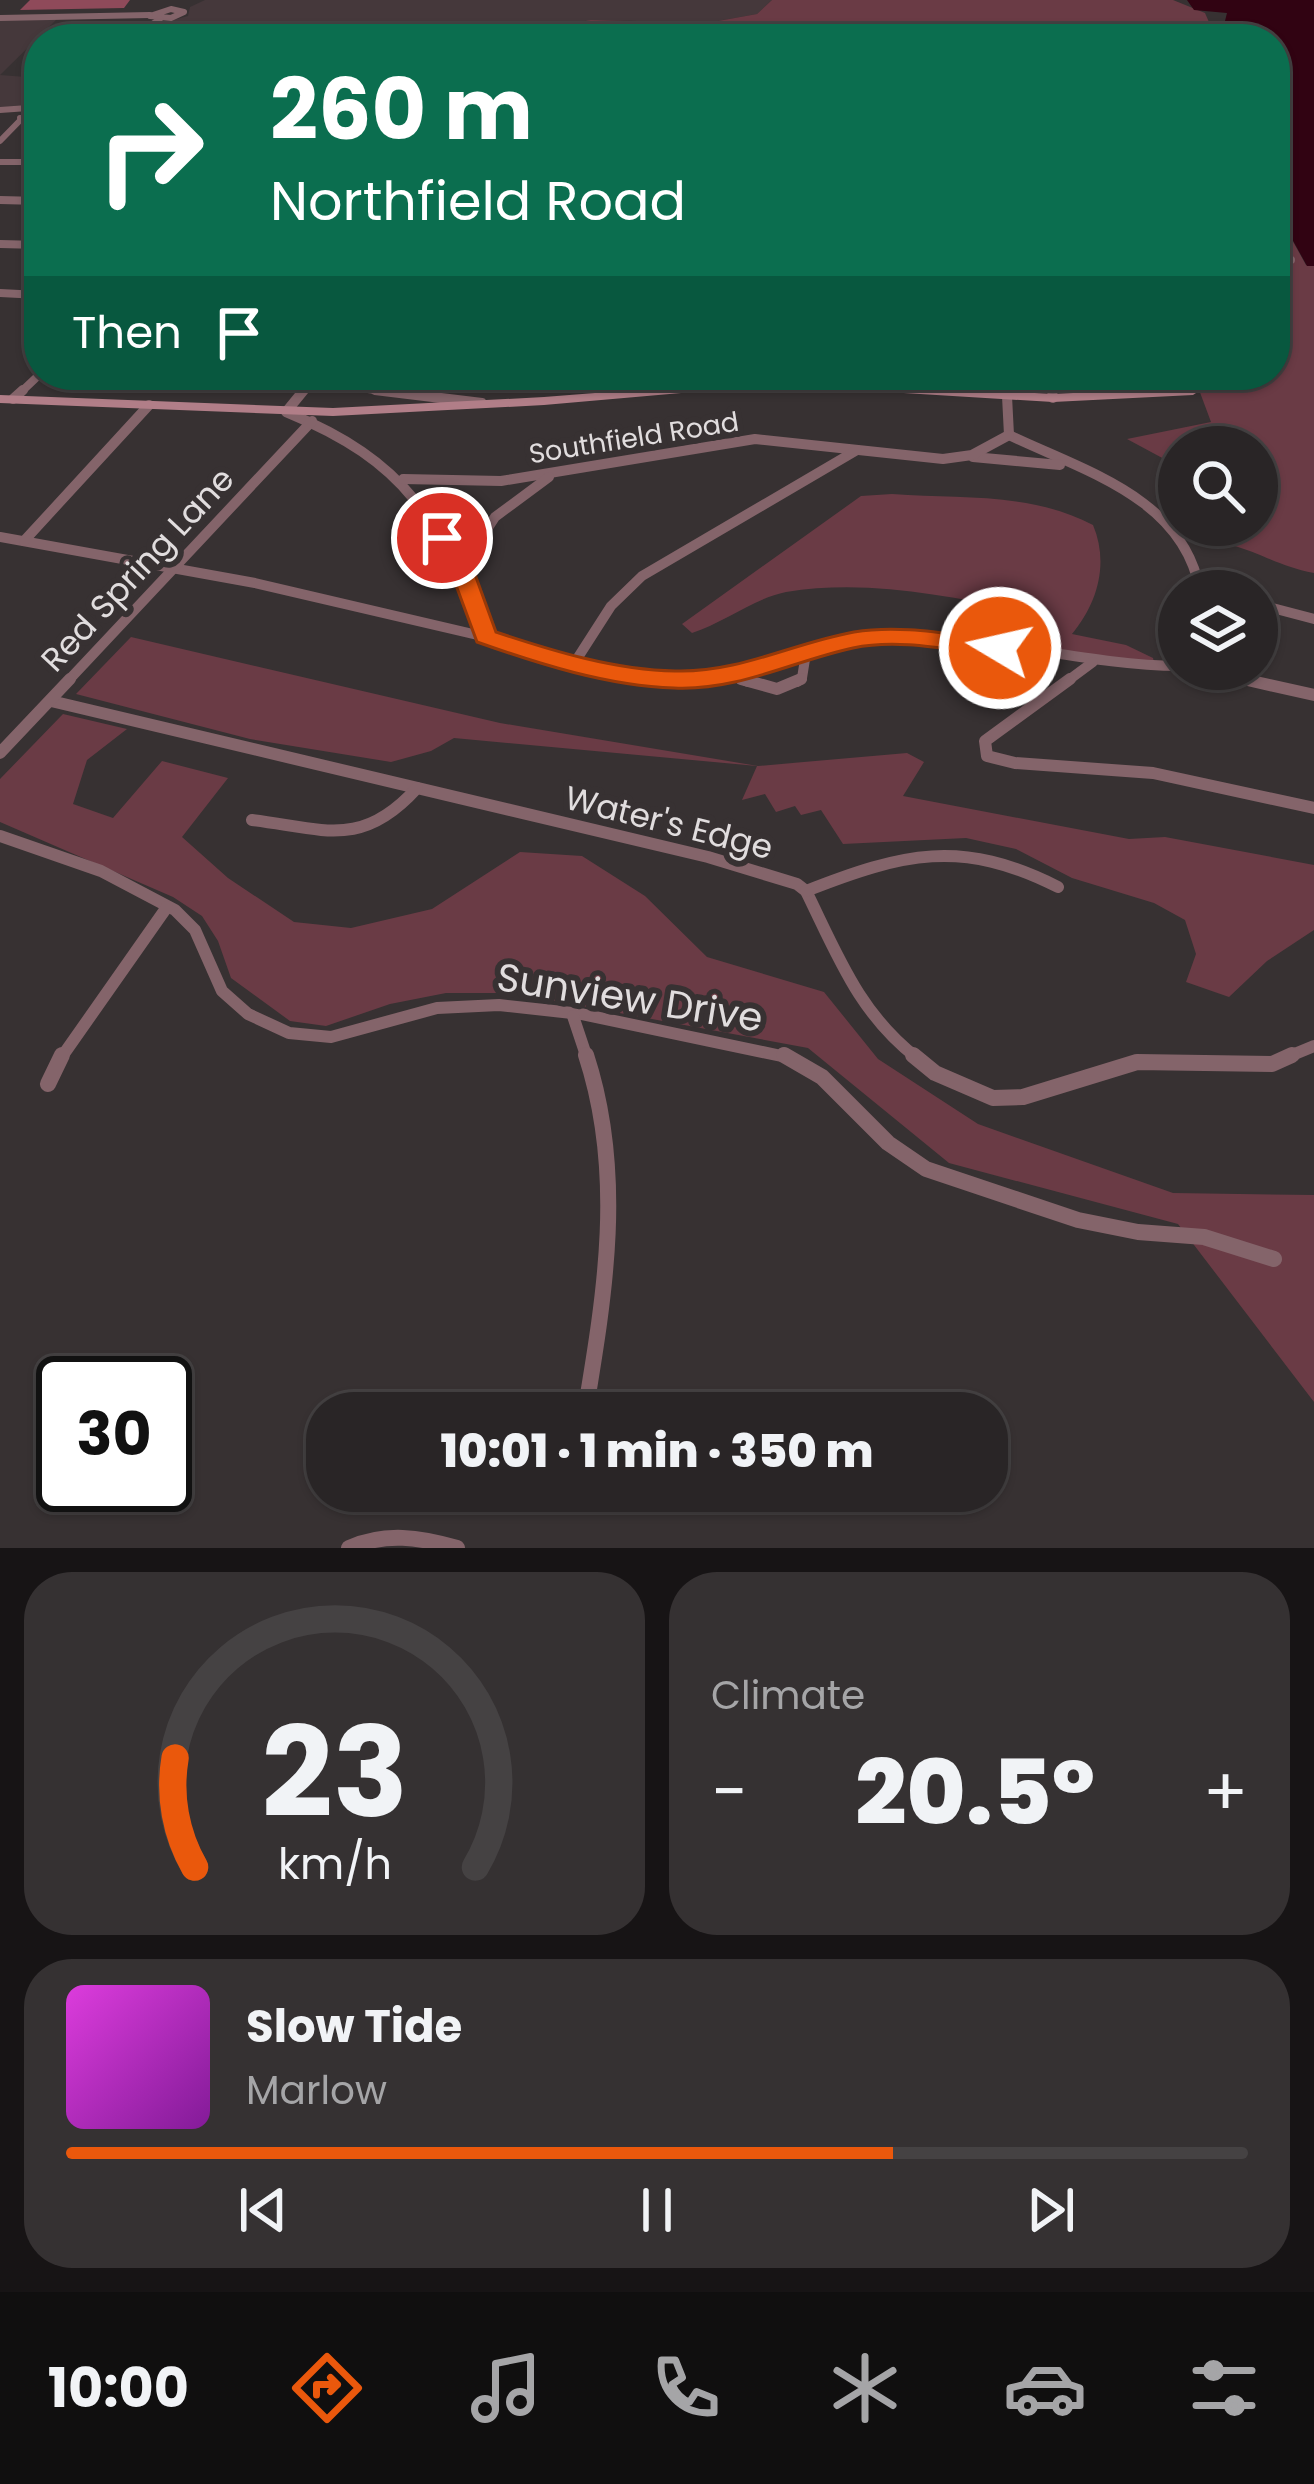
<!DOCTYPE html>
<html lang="en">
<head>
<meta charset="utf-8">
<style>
	body { margin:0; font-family:Poppins,sans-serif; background:#353132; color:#f1f3f6; height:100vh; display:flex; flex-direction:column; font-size:45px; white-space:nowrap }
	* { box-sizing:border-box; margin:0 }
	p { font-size:39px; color:#a5a5a7 }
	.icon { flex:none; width:66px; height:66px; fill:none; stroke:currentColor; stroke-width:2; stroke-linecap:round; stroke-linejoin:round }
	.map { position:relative; height:1548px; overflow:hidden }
	.side { display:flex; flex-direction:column; gap:24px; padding:24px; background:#171415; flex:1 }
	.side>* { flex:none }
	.banner { position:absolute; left:24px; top:24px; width:1266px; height:366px; border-radius:48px; box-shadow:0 3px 9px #0004,0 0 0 3px #454243; background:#0b6e4f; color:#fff; overflow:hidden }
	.controls { position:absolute; left:1158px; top:426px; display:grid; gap:24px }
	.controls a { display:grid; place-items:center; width:120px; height:120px; border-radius:50%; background:#292526; box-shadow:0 3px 9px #0004,0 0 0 3px #454243; font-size:60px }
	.speed { position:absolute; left:36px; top:1356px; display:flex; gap:24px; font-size:60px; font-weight:700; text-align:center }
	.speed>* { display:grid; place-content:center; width:156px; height:156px; border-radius:50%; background:#292526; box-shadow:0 3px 9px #0004,0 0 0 3px #454243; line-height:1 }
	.speed .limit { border:6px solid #111; border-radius:18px; background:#fff; color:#111 }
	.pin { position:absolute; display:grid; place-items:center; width:102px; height:102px; color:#fff; margin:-51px; border:6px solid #fff; border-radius:50%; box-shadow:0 3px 12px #0007 }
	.me { position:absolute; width:132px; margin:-66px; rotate:279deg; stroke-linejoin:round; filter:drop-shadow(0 0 9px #0008) }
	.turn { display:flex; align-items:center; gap:42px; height:252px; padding:0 48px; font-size:54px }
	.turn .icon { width:156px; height:156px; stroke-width:2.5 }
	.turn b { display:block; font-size:84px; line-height:102px }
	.then { display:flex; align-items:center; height:114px; padding:0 48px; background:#0003; gap:24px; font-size:45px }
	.big { font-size:90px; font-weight:800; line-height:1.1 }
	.side .card { flex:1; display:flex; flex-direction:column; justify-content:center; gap:18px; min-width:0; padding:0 42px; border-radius:48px; background:#353132 }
	.side .dial { align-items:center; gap:0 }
	.dial svg { height:312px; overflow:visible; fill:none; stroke:#454243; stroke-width:7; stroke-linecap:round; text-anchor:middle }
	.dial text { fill:#f1f3f6; stroke:none }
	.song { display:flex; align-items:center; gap:36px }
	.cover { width:144px; height:144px; border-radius:18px; background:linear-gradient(135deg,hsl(300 70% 55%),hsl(290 70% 35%)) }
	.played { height:12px; border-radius:6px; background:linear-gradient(90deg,#ea580c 70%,#454243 70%) }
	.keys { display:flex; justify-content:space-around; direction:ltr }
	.heat { display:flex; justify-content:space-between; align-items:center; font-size:66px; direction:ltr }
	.side .tiles { flex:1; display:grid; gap:24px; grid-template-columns:1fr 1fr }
	.card:last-child { grid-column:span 2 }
	.trip { position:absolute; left:306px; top:1392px; width:702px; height:120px; border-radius:48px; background:#292526; box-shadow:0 3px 9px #0004,0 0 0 3px #454243; font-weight:800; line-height:120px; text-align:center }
	.menu { display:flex; height:192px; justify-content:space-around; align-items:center; background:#100f0f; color:#a5a5a7 }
	.menu .icon { width:84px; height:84px }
	.menu .selected { color:#ea580c }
	.menu b { font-size:54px; color:#f1f3f6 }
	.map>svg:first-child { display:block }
</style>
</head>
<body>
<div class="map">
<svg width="1314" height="1548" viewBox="0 0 1314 1548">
	<rect width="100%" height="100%" fill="#373132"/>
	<g fill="#45383b">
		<polygon points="205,0 772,0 757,14 707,23 601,20 379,39 141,39 166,22 188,16 190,7"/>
		<polygon points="59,17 0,75 39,78 39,104 0,110 0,18"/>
	</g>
	<g fill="#6a3b45">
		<polygon points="772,0 1173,0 1205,13 1212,29 1225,39 379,39 554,27 591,20 707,23 757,14"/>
		<path d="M1275 237 1291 238 1306 265 1314 266V573C1278 566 1259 552 1231 545L1227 525H1257V447H1179V467L1127 439 1211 422 1198 387 1067 393 1058 378 1275 375Z"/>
		<path d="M892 494C961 499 1030 492 1093 525 1109 563 1098 603 1072 634L1126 645 1153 658 1154 663 1034 649 1039 614C955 598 872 578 786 592 755 598 723 623 692 633L682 624 861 496Z"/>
		<polygon points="131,637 500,723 758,766 907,753 924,762 903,796 1129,839 1165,837 1314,865 1314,930 1267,961 1229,997 1186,982 1196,954 1185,920 1154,903 1072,878 1016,849 966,838 843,844 821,810 801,815 795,806 776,812 765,794 742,800 757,766 454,738 431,751 391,762 250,739 76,694"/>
		<polygon points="63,714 127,729 87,760 73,804 113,818 162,761 228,778 182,837 228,878 294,922 351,928 432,909 520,852 582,856 645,896 707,957 824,992 878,1059 978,1124 1173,1193 1314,1195 1314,1402 1178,1224 949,1163 808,1048 512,993 446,993 390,1004 326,1026 290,1021 231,978 218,941 202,916 173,897 0,822 0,779"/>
	</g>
	<polygon fill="#310312" points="1187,0 1314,0 1314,266 1307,266 1275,208 1275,77 1286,74 1277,67 1275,39 1241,39 1225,21 1227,13 1194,10"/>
	<g fill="#8f4a5a">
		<polygon points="30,0 130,0 124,8 20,10"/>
		<polygon points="110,23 96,39 49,39 62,24"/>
	</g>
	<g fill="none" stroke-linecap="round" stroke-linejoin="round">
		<g stroke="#84646a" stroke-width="6">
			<polygon points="171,9 184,12 171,18 150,16"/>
			<polyline points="0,18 150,15"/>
			<polyline points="129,39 160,19"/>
			<polyline points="0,110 28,108"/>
			<polyline points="20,118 39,119"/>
			<polyline points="0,141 39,101"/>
			<polyline points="0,162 39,162"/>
		</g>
		<g stroke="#84646a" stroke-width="8">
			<polyline points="0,200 39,201"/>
			<polyline points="0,244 39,245"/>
			<polyline points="1275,259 1291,260"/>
			<polyline points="0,293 39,295"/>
			<polyline points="919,375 921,390"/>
			<polyline points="1049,375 1052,393"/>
			<polyline points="311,382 400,393"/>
			<polyline points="20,393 39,375"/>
			<polyline points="302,393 316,375"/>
		</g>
		<g stroke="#84646a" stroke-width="10">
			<path d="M304 390 286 412C408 462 438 519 486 637 567 662 651 692 737 675 791 664 841 638 897 637 992 635 1084 665 1179 666"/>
			<polyline points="375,390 482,403"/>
			<polyline points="1052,390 1053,398"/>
			<polyline points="1007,396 1009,435"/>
			<polyline points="13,399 23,390"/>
			<path d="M1009 435C1084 471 1184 498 1200 591"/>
			<polyline points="973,457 1060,465"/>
			<polyline points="403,479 501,481 755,439 943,459 972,455 1009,435"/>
			<polyline points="0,537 255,583 486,637"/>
			<polyline points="24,541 149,405"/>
			<polyline points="461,569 495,517 549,477"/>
			<polyline points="1257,604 1314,619"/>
			<polyline points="575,662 611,606 642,576 857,450"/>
			<polyline points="1200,669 1256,682"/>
			<polyline points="735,676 748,682"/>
			<polyline points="67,682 312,421"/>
			<polyline points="797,682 802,678 806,653"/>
			<polyline points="1066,682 1093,662"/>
		</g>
		<g stroke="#84646a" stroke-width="12">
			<polyline points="659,679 711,679"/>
			<polyline points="741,679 777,689 801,679"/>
			<polyline points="1070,679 985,741 987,756 1015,763 1153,773 1314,808"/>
			<polyline points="1243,679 1314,695"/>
			<path d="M51 701 708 857 797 884 806 891C838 956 859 1013 917 1058"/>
			<polyline points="0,753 70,679"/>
			<path d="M252 820C324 829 362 849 417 788"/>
			<polyline points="0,836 101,871 175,910 195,930 222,991 248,1014 289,1033 331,1037 437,1008 499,1005 581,1014 791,1058"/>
			<path d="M806 891C903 853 961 838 1058 887"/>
			<polyline points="573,1016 587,1058"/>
			<polyline points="61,1058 167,907"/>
			<polyline points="1285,1058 1314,1046"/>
		</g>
		<g stroke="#84646a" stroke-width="16">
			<polyline points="784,1055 822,1077 888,1143 926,1169 1078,1220 1138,1232 1204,1237 1274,1259"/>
			<polyline points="913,1055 935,1073 993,1098 1023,1097 1137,1062 1272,1064 1292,1055"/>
			<polyline points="48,1084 62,1055"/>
			<path d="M585 1413C605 1293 625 1174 586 1055"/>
			<path d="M349 1548C385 1532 420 1537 457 1548"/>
		</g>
		<polygon fill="#b17e88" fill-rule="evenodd" points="773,379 1053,394 1193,387 1199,391 1193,395 1053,402 773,385 544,405 333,416 0,403 0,395 333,408 544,397"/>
	</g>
	<path fill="#ea580c" stroke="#983908" stroke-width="3" d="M442 531 450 533 473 569 496 632C553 651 615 670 675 671 739 673 793 643 854 632 902 624 952 635 1000 640L1013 648 1000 656C953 651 901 638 853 648 793 661 738 691 674 688 608 686 539 664 477 642L450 569 431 538Z"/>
	<g text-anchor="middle" stroke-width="12" stroke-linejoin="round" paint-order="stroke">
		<g font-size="27" fill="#e1ddde" stroke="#373132">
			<text transform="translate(634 438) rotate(-9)" y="9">Southfield Road</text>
		</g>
		<g font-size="33" fill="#e1ddde" stroke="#373132">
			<text transform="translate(137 569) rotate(-47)" y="12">Red Spring Lane</text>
			<text transform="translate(669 822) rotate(14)" y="12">Water's Edge</text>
		</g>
		<g font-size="39" fill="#e1ddde" stroke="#373132">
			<text transform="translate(630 997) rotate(9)" y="14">Sunview Drive</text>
		</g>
	</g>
</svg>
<div class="controls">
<a><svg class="icon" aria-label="search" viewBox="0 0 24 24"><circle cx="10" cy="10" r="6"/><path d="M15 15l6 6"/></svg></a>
<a><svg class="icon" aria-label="layers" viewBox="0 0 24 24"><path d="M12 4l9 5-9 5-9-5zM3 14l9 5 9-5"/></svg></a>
</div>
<div class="speed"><div class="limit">30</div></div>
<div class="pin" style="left:442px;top:538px;background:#d93025"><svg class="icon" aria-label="arrive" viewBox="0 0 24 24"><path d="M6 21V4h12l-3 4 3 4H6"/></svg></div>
<svg class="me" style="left:1000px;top:648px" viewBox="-20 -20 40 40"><circle r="17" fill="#ea580c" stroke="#fff" stroke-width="3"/><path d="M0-11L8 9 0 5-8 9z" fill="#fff"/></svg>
<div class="trip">10:01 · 1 min · 350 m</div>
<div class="banner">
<div class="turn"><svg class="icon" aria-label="right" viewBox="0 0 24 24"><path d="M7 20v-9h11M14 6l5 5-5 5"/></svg><div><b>260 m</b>Northfield Road</div></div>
<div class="then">Then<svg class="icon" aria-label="arrive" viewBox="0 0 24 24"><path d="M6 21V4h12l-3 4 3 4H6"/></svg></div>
</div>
</div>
<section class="side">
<div class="tiles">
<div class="card dial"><svg viewBox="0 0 100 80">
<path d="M14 69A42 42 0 1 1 86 69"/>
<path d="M14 69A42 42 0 0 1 9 41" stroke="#ea580c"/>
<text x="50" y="56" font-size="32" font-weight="700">23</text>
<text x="50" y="72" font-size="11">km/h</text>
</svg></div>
<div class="card"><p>Climate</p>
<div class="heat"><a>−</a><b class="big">20.5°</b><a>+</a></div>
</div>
<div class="card">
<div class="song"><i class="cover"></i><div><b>Slow Tide</b><p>Marlow</p></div></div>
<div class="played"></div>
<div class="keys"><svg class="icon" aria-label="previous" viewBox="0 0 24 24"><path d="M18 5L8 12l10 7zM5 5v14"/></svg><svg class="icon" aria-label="pause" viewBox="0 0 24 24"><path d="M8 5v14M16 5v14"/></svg><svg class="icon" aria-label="next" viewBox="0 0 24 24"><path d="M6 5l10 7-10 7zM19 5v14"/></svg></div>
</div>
</div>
</section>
<nav class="menu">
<b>10:00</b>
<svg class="icon selected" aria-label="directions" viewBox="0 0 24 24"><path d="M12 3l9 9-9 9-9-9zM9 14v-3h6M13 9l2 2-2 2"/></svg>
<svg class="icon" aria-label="music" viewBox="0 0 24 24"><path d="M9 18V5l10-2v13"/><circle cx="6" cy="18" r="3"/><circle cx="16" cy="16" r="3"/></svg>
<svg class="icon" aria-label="phone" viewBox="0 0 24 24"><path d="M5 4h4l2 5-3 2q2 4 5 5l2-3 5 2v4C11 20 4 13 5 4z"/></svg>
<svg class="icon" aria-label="climate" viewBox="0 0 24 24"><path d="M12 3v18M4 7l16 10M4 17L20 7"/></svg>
<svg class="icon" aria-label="car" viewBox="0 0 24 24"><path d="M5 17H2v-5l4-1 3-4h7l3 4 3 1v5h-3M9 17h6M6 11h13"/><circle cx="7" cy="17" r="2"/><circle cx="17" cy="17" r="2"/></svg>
<svg class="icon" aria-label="filters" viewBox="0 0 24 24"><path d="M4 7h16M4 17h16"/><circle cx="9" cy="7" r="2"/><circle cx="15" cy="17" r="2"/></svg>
</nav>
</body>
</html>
